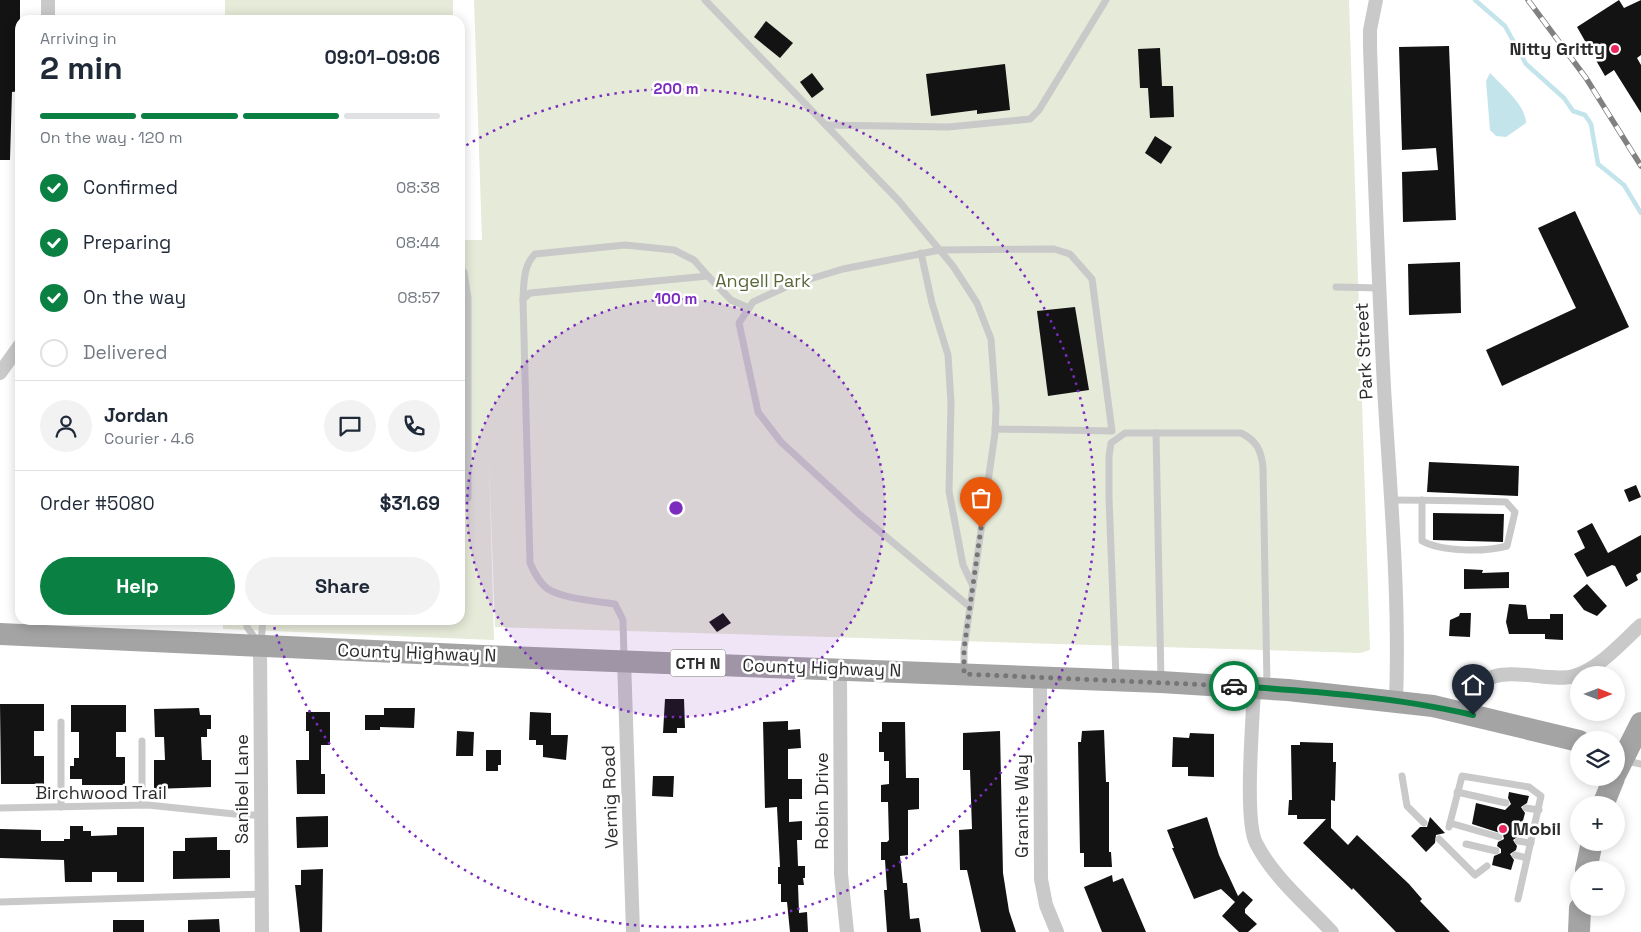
<!DOCTYPE html>
<meta charset="utf-8">
<style>
:root{--surface:#fff;--page:#f2f2f3;--text:#1f2937;--muted:#747a83;--line:#e0e1e3;--accent:#0b8043}
body{margin:0;font-family:"Space Grotesk",sans-serif;background:var(--page);color:var(--text);height:100vh;display:flex;flex-direction:column;font-size:19px;white-space:nowrap}
*{box-sizing:border-box;margin:0}
p{font-size:16px;color:var(--muted)}
.icon{flex:none;width:28px;height:28px;fill:none;stroke:currentColor;stroke-width:2;stroke-linecap:round;stroke-linejoin:round}
.map{position:relative;flex:1;overflow:hidden}
.sheet{position:absolute;left:15px;top:15px;width:450px;height:610px;display:flex;flex-direction:column;background:var(--surface);border-radius:15px;box-shadow:0 2px 12px #0003}
.sheet>*{flex:none}
.needle{width:32px;rotate:90deg}
.tools{position:absolute;left:1570px;top:666px;display:grid;gap:10px}
.tools a{display:grid;place-items:center;width:55px;height:55px;border-radius:50%;background:var(--surface);box-shadow:0 2px 12px #0003;font-size:25px}
.pin{position:absolute;display:grid;place-items:center;width:42px;height:42px;color:#fff;margin:-51px -21px;border-radius:50% 50% 50% 0;rotate:-45deg;box-shadow:0 0 5px #0007}
.pin .icon{rotate:45deg}
.courier{position:absolute;display:grid;place-items:center;width:50px;height:50px;margin:-25px;border:4px solid #0b8043;border-radius:50%;background:#fff;color:#222;box-shadow:0 1px 6px #0007}
.head em{font-style:normal;font-weight:700}
.head div{display:flex;flex-direction:column-reverse}
.head{display:flex;align-items:center;justify-content:space-between;height:85px;padding:0 25px}
h1{font-size:32px;font-weight:700;line-height:38px}
.bar{display:grid;grid-template-columns:repeat(4,1fr);gap:8px 5px;align-content:center;height:60px;padding:0 25px}
.bar i{height:6px;border-radius:4px;background:var(--line)}
.bar .active{background:var(--accent)}
.bar p{grid-column:span 4}
.line{display:flex;align-items:center;gap:12px;padding:0 25px;border-top:1px solid var(--line)}
.line div{flex:1}
.round{display:grid;place-items:center;flex:none;width:52px;height:52px;border-radius:26px;background:var(--page)}
ol{padding:0 25px;list-style:none}
li{display:flex;align-items:center;gap:15px;height:55px}
li p{margin-inline-start:auto}
li .icon{padding:5px;border-radius:50%;background:var(--accent);color:#fff;stroke-width:4}
li:last-child{color:var(--muted)}
li i{width:28px;height:28px;border:2px solid var(--line);border-radius:50%}
.button{display:flex;gap:10px;margin-top:auto;padding:10px 25px}
.button a{flex:1;height:58px;border-radius:30px;background:var(--accent);color:#fff;font-size:20px;font-weight:700;line-height:58px;text-align:center}
.button a+a{background:var(--page);color:var(--text)}
.map>svg:first-child{display:block}
</style>
<div class="map">
<svg width="1641" height="932" viewBox="0 0 1641 932">
<rect width="100%" height="100%" fill="#fff"/>
<!-- green -->
<g fill="#e6ead8">
<path d="M225 0H453V20L225 17Z"/>
<path d="M474 0H1349L1370 650 1360 653 495 627 489 458 494 640 223 629V620H460V240H482Z"/>
</g>
<!-- water -->
<path fill="#c3e4eb" d="M1490 73C1501 85 1526 105 1526 123L1506 137 1496 136 1490 130 1486 81Z"/>
<g fill="none" stroke-linecap="round" stroke-linejoin="round">
<!-- stream -->
<path stroke="#c3e4eb" stroke-width="4.5" d="M1475 0 1505 26 1526 64 1564 98 1573 111 1585 115 1591 124 1598 164 1624 185 1641 213"/>
</g>
<!-- building -->
<g fill="#131313">
<path d="M0 0H20V91L12 92 10 160H0Z"/>
<path d="M1619 0 1624 8 1641 0V55L1637 58 1641 65V113L1614 70 1605 76 1577 27Z"/>
<path d="M766 21 793 43 780 58 754 37Z"/>
<path d="M1449 46 1456 220 1403 222 1402 172 1438 170 1436 148 1402 150 1399 47Z"/>
<path d="M1160 48 1162 86H1173L1174 117 1150 118 1148 88H1140L1138 49Z"/>
<path d="M1005 64 1010 110 977 114V110L931 116 926 74Z"/>
<path d="M812 73 824 89 812 98 800 82Z"/>
<path d="M1155 136 1172 147 1161 164 1145 153Z"/>
<path d="M1575 211 1629 327 1502 386 1486 350 1576 308 1538 228Z"/>
<path d="M1460 262 1461 313 1409 315 1408 264Z"/>
<path d="M1075 307 1089 390 1048 396 1037 311Z"/>
<path d="M1429 462 1519 466 1518 496 1427 492Z"/>
<path d="M1636 485 1641 497 1629 502 1624 490Z"/>
<path d="M1433 513 1504 514 1503 542 1433 540Z"/>
<path d="M1592 523 1608 553 1641 535V572L1636 575 1638 580 1626 587 1615 566 1612 565 1587 577 1574 554 1585 548 1577 531Z"/>
<path d="M1464 569 1483 570 1482 573 1509 572V588L1464 589Z"/>
<path d="M1587 584 1607 606 1597 616 1584 610 1573 596Z"/>
<path d="M1509 604 1526 605 1528 619H1550V614H1563V640L1545 639V634H1509L1506 622Z"/>
<path d="M723 613 731 623 717 632 709 622Z"/>
<path d="M1460 613H1471L1470 637 1449 636 1450 620 1459 616Z"/>
<path d="M665 699H684L685 728H677V733H663Z"/>
<path d="M0 704H44V731H34V756H44V784H1Z"/>
<path d="M71 705H126V732H116V757H125V785H82V779H70V766H74V758H79V732H71Z"/>
<path d="M199 708 200 715H211V729H207V737H201L202 760H211V787L154 789V760H165L164 737H155L154 709Z"/>
<path d="M384 708H415L414 728 380 727V730H365V715H384Z"/>
<path d="M306 712H330V745H321V774H325V794H297L296 760H309V731H306Z"/>
<path d="M530 712 551 713V735H568L566 760 543 757V745H536V740H529Z"/>
<path d="M788 721V730L800 729 801 748 788 749V779H802V799H789V822L802 821V840H797L798 866H805V878H803L804 885H798L799 913 807 912 808 932H790L787 902H781V884H778V867H780L777 807 765 808 763 722Z"/>
<path d="M882 722H905L906 778H919V809L908 810V855L900 856 903 883H907L910 919 919 918 921 932H887L884 890H887L885 860H881V842H887L889 840 888 802H881V785L889 784V761H884V752H879V732H882Z"/>
<path d="M1104 730 1106 782H1109V852H1111L1112 867H1084V853H1080L1078 742H1081L1082 731Z"/>
<path d="M457 731 474 732 473 756H456Z"/>
<path d="M1000 731 1003 873 1009 911 1016 932H981L967 870H960L959 830 972 829 970 770H963V733Z"/>
<path d="M1190 733 1214 734V777L1188 776V767H1172L1173 737 1189 738Z"/>
<path d="M1300 742 1333 743V762H1336L1335 801 1331 800V828L1348 845 1357 835 1409 884 1422 899 1420 901 1450 932H1396L1353 888 1352 890 1303 843 1326 819H1297V815H1288L1289 800H1292L1291 745H1300Z"/>
<path d="M486 750H501V765H498V771H486Z"/>
<path d="M653 776H674L673 797 652 796Z"/>
<path d="M1509 792 1529 796 1527 803 1521 807 1525 813 1519 836 1513 840 1517 846 1516 850 1510 854 1514 860 1511 870 1492 865 1494 856 1501 853V849L1497 846 1498 842 1504 839 1503 834 1472 824 1476 803 1505 810 1511 804 1508 798Z"/>
<path d="M328 816V847L297 848 296 817Z"/>
<path d="M1207 817 1219 855 1238 896 1243 891 1253 900 1245 909V913L1257 924 1248 932H1239L1222 916 1235 902 1221 889 1194 899 1172 848H1174L1167 830Z"/>
<path d="M1430 817 1445 833 1436 835 1435 843 1426 852 1411 836 1420 827H1427Z"/>
<path d="M70 826H83V831H91V836L117 835V827H144V882H117V872H92V882H65L64 860 0 858V829L41 830V841H64V839H70Z"/>
<path d="M217 837V850H230V878L173 879V851H185V838Z"/>
<path d="M323 869 322 932H300L295 885H301V870Z"/>
<path d="M1112 875 1113 882 1123 878 1146 932H1102L1084 887Z"/>
<path d="M219 919 220 932H188V920Z"/>
<rect x="113" y="920" width="31" height="12"/>
</g>
<g fill="none" stroke-linecap="round" stroke-linejoin="round">
<!-- service -->
<g stroke="#c9c9c9" stroke-width="7">
<path d="M705 0 899 201 953 266 977 303 991 339 996 408 995 433 964 649V672"/>
<path d="M826 125 948 127 1030 119 1039 110 1106 0"/>
<path d="M921 253 932 303 948 355 951 403 949 491 963 565 973 586"/>
<path d="M460 268 464 272 468 298V498L460 505"/>
<path d="M1336 287 1380 288"/>
<path d="M523 299C524 283 523 266 535 254L625 245 674 250 694 260 708 276"/>
<path d="M1156 433 1161 680"/>
<path d="M1392 500C1430 500 1468 501 1506 502L1515 512 1507 546C1485 552 1443 552 1422 541V500"/>
<path d="M970 607 859 514 781 442 758 412 739 323 753 302 790 285 843 269 940 250 1054 249 1070 254 1092 279 1112 431 995 429"/>
<path d="M247 620V627L257 641"/>
<path d="M261 642 263 620"/>
<path d="M624 658 623 620 615 604C596 601 564 599 548 589 539 583 534 572 530 563L523 299 530 293 708 276 731 300 749 308"/>
<path d="M1116 677 1109 498V456L1111 443 1125 433H1241C1257 441 1261 450 1263 467L1267 685"/>
<path d="M1627 761 1641 764"/>
<path d="M1402 776 1407 806 1424 823"/>
<path d="M1457 792 1506 803"/>
<path d="M142 805V741"/>
<path d="M61 807V722"/>
<path d="M0 808 148 805 244 815H261"/>
<path d="M1526 808 1539 810"/>
<path d="M1450 823 1499 837"/>
<path d="M1449 827 1462 776 1529 787 1541 796 1518 899"/>
<path d="M1439 839 1475 875 1487 866"/>
<path d="M1518 841 1531 843"/>
<path d="M1466 844 1496 851"/>
<path d="M1515 855 1527 858"/>
<path d="M0 902 261 894"/>
</g>
<!-- minor -->
<g stroke="#c9c9c9" stroke-width="14">
<path d="M48 0V20"/>
<path d="M1376 0 1370 30V47C1374 160 1378 273 1384 387 1390 491 1400 596 1396 701"/>
<path d="M0 373 20 345"/>
<path d="M260 645 262 932"/>
<path d="M624 660 633 932"/>
<path d="M840 669 841 874 847 932"/>
<path d="M1040 678 1041 879 1046 905 1057 932"/>
<path d="M1254 687C1253 719 1244 820 1256 843 1273 877 1306 904 1332 932"/>
<path d="M1473 715C1475 707 1475 696 1479 689 1493 660 1549 684 1574 676 1600 668 1621 643 1641 625"/>
</g>
<!-- primary -->
<g stroke="#a4a4a4" stroke-width="22">
<path d="M0 634 483 656 1161 682 1288 690 1433 706 1579 741"/>
<path d="M1616 773 1641 723"/>
<path d="M1603 805 1614 778"/>
<path d="M1586 870 1592 842"/>
<path d="M1579 932 1580 908"/>
</g>
<!-- rail casing -->
<g stroke="#818181" stroke-width="5.5">
<path id="rail" d="M1528 0 1586 78 1641 166"/>
</g>
<!-- rail -->
<use href="#rail" stroke="#fff" stroke-width="4" stroke-dasharray="11" stroke-linecap="butt"/>
</g>
<g fill="none" stroke-linecap="round" stroke-linejoin="round">
<!-- done -->
<path stroke="#767676" stroke-width="5" stroke-dasharray="0 9" d="M981 528 964 649V674L1234 686"/>
<!-- route -->
<path stroke="#0b8043" stroke-width="6" d="M1234 686C1314 691 1395 697 1473 715"/>
</g>
<!-- distance rings -->
<circle cx="676" cy="508" r="209" fill="#7b2cbf" fill-opacity=".12"/>
<g fill="none" stroke="#7b2cbf" stroke-width="2.5" stroke-dasharray="2.5 5">
<circle cx="676" cy="508" r="209"/>
<path d="M460 149A419 419 0 1 1 273 623"/>
</g>
<!-- markers -->
<g fill="#ea265d" stroke="#fff" stroke-width="2">
<circle cx="1615" cy="49" r="5"/>
<circle cx="1503" cy="829" r="5"/>
</g>
<g text-anchor="middle" stroke-width="5" stroke-linejoin="round" paint-order="stroke">
<!-- shield labels -->
<rect fill="#fff" stroke="#6b6b6b" stroke-width="1" x="670.5" y="649.5" width="55" height="27" rx="4"/>
<g font-size="16" font-weight="bold" fill="#2c2c2c">
<text x="698" y="669">CTH N</text>
</g>
<!-- poi labels -->
<g font-size="18" font-weight="bold" fill="#2c2c2c" stroke="#fff" text-anchor="end">
<text x="1605" y="55">Nitty Gritty</text>
<text x="1513" y="835" text-anchor="start">Mobil</text>
</g>
<!-- park labels -->
<g font-size="18" fill="#586838" stroke="#fff">
<text x="763" y="287">Angell Park</text>
</g>
<!-- street labels -->
<g font-size="18" fill="#2c2c2c" stroke="#fff">
<text transform="translate(1364 351) rotate(-93)" y="6">Park Street</text>
<text transform="translate(417 653) rotate(2)" y="6">County Highway N</text>
<text transform="translate(822 668) rotate(2)" y="6">County Highway N</text>
<text transform="translate(242 789) rotate(-90)" y="6">Sanibel Lane</text>
<text x="101" y="799">Birchwood Trail</text>
<text transform="translate(610 797) rotate(-92)" y="6">Vernig Road</text>
<text transform="translate(822 801) rotate(-90)" y="6">Robin Drive</text>
<text transform="translate(1022 806) rotate(-90)" y="6">Granite Way</text>
</g>
</g>
<circle cx="676" cy="508" r="8" fill="#7b2cbf" stroke="#fff" stroke-width="2.5"/>
<g font-size="15" text-anchor="middle" font-weight="bold" fill="#7b2cbf" stroke="#fff" stroke-width="5" stroke-linejoin="round" paint-order="stroke">
<text x="676" y="94">200 m</text>
<text x="676" y="304">100 m</text>
</g>
</svg>
<div class="tools">
<a><svg class="needle" viewBox="-14 -14 28 28"><path d="M0-13l5 13h-10z" fill="#e53935"/><path d="M0 13l5-13h-10z" fill="#747a83"/></svg></a>
<a><svg class="icon" aria-label="layers" viewBox="0 0 24 24"><path d="M12 4l9 5-9 5-9-5zM3 14l9 5 9-5"/></svg></a>
<a>+</a>
<a>−</a>
</div>
<div class="pin" style="left:981px;top:528px;background:#ea580c"><svg class="icon" aria-label="bag" viewBox="0 0 24 24"><path d="M5 8h14l-1 12H6zM9 8a3 3 0 0 1 6 0"/></svg></div>
<div class="pin" style="left:1473px;top:715px;background:#1f2937"><svg class="icon" aria-label="home" viewBox="0 0 24 24"><path d="M3 11l9-7 9 7M6 9v11h12V9"/></svg></div>
<div class="courier" style="left:1234px;top:686px"><svg class="icon" aria-label="car" viewBox="0 0 24 24"><path d="M5 17H2v-5l4-1 3-4h7l3 4 3 1v5h-3M9 17h6M6 11h13"/><circle cx="7" cy="17" r="2"/><circle cx="17" cy="17" r="2"/></svg></div>
<section class="sheet">
<div class="head"><div><h1>2 min</h1><p>Arriving in</p></div><em>09:01–09:06</em></div>
<div class="bar"><i class="active"></i><i class="active"></i><i class="active"></i><i></i><p>On the way · 120 m</p></div>
<ol>
<li><svg class="icon" aria-label="check" viewBox="0 0 24 24"><path d="M5 12l5 5 9-10"/></svg>Confirmed<p>08:38</p></li>
<li><svg class="icon" aria-label="check" viewBox="0 0 24 24"><path d="M5 12l5 5 9-10"/></svg>Preparing<p>08:44</p></li>
<li><svg class="icon" aria-label="check" viewBox="0 0 24 24"><path d="M5 12l5 5 9-10"/></svg>On the way<p>08:57</p></li>
<li><i></i>Delivered</li>
</ol>
<div class="line" style="height:90px"><a class="round"><svg class="icon" aria-label="person" viewBox="0 0 24 24"><circle cx="12" cy="8" r="4"/><path d="M4 21q1-7 8-7t8 7"/></svg></a><div><b>Jordan</b><p>Courier · 4.6</p></div><a class="round"><svg class="icon" aria-label="chat" viewBox="0 0 24 24"><path d="M4 5h16v11H9l-5 4z"/></svg></a><a class="round"><svg class="icon" aria-label="phone" viewBox="0 0 24 24"><path d="M5 4h4l2 5-3 2q2 4 5 5l2-3 5 2v4C11 20 4 13 5 4z"/></svg></a></div>
<div class="line" style="height:65px"><div>Order #5080</div><b>$31.69</b></div>
<div class="button"><a>Help</a><a>Share</a></div>
</section>
</div>
